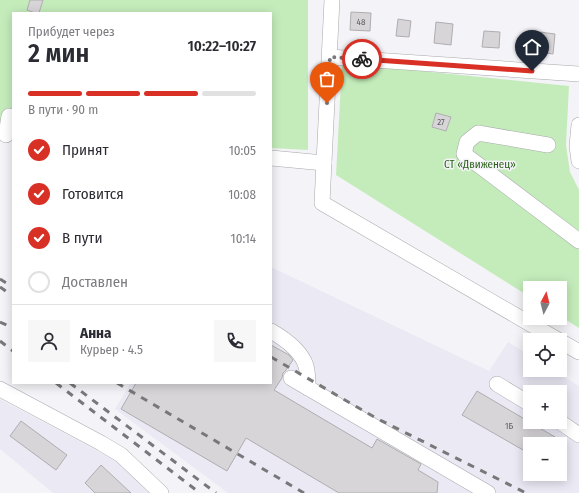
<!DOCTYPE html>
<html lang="ru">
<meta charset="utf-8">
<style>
:root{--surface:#fff;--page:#f7f7f7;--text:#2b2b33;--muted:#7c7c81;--line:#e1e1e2;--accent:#d93025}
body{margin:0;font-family:"Fira Sans Condensed",sans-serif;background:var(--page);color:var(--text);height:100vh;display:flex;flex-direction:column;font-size:15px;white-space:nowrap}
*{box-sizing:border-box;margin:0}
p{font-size:13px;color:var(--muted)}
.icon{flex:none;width:22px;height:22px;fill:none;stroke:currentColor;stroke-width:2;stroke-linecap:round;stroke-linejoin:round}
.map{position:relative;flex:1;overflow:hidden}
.drawer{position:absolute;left:12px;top:12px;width:260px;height:372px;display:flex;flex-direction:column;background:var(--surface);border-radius:0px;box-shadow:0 2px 10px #0003}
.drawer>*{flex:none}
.needle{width:26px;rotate:7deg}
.tools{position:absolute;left:523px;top:281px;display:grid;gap:8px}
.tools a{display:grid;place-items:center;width:44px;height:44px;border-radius:0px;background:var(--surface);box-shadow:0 2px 10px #0003;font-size:20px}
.pin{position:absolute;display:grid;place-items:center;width:34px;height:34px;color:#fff;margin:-41px -17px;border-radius:50% 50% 50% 0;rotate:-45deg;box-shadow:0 0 4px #0007}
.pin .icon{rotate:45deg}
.courier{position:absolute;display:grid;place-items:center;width:40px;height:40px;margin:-20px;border:3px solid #d93025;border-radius:50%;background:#fff;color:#222;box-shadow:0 1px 5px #0007}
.overview em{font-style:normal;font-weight:600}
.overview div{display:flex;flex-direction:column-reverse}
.overview{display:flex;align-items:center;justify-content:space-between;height:68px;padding:0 16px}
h1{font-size:26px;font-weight:600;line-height:30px}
.bar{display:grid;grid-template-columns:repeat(4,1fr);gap:6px 4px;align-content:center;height:48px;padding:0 16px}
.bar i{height:5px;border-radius:3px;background:var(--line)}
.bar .on{background:var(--accent)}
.bar p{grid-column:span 4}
.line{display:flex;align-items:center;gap:10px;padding:0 16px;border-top:1px solid var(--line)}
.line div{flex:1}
.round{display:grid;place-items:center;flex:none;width:42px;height:42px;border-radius:0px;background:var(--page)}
ol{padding:0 16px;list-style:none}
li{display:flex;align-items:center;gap:12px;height:44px}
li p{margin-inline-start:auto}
li .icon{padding:4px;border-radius:50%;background:var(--accent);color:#fff;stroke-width:4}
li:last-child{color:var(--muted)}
li i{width:22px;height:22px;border:2px solid var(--line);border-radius:50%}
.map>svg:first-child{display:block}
</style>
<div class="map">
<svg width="579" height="493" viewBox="0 0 579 493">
<rect width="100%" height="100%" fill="#f4f4f8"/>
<!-- built -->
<g fill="#eae9f4" fill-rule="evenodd">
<path d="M271 267 489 371 508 342 530 355V370H554L579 386V493H228L115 409 130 384 129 383H271ZM530 392H560V422H530ZM530 444H560V474H530Z"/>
<path d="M0 399 122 464 148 493H53L0 449Z"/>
</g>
<!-- green -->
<g fill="#c4ecbb">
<path d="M0 0H308V150L271 148V13H13V126L0 125Z"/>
<path d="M342 63 569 86 566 145 570 172 579 190V328L560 316V288H530V297L336 175Z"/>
</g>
<!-- building -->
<g fill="#d8d5d9" stroke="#b0adb1">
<path d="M30 0H43L39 13H35L27 10Z"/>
<path d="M351 12 371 13 370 31 350 30Z"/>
<path d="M398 19 411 21 409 37 396 36Z"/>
<path d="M436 22 453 24 451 45 434 43Z"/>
<path d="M484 31 500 32 499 48 482 47Z"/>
<path d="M540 32 555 34 553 54 538 52Z"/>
<path d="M436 113 451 117 446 131 432 127Z"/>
<path d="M271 345 289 355 293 360 286 370 283 373 282 378 274 390 372 448 377 439 421 464 418 470 438 482 437 493H339L246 438 227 471 121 409 136 383H271Z"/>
<path d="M477 391 555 437 551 444H530V454L462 415Z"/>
<path d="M21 421 67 455 56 470 10 436Z"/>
<path d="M101 465 131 493H95L85 483Z"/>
</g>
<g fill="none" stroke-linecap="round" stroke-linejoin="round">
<!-- minor casing -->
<g stroke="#a9a9ad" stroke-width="16">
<g id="minor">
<path d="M332 0 322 203 558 340"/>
<path d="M330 57 579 74"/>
<path d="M579 125 577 146 579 161"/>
<path d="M6 135 9 116"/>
<path d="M548 145 478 133 467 142 464 154 579 241"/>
<path d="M271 158 324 163"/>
<path d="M271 331C285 339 301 350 306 366 308 373 308 381 308 388"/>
<path d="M560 341 579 352"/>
<path d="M291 378 488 493"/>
<path d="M497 384 530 404"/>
<path d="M0 389 101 443 121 455 161 493"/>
<path d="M560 422 579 435"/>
</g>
</g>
<!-- minor -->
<use href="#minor" stroke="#fff" stroke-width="15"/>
<!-- rail -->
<g stroke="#78787a" stroke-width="3" stroke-dasharray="7 7" stroke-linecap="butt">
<path d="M0 279 11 286"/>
<path d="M0 287 7 292"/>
<path d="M0 322 13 328"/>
<path d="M0 341 13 351"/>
<path d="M271 357 376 418 526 493"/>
<path d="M56 383 200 493"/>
<path d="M70 383 216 493"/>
<path d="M117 383 304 493"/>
</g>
</g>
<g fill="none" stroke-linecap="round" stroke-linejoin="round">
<!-- done -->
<path stroke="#78787b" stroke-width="4" stroke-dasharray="0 7.2" d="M327 103 330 57 362 59"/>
<!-- route -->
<path stroke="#d93025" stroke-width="5" d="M362 59 532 71"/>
</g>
<g text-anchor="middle" stroke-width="3" stroke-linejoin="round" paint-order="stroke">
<!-- number labels -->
<g font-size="9" fill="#5e5e60">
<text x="361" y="25">48</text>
<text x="441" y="125">27</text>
<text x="509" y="429">1Б</text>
</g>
<!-- park labels -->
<g font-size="11" fill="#285e19" stroke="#f4f4f8">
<text x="480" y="168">СТ «Движенец»</text>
</g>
</g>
</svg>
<div class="tools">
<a><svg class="needle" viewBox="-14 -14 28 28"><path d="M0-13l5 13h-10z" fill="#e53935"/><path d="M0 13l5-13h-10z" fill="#7c7c81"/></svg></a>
<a><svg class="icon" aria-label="locate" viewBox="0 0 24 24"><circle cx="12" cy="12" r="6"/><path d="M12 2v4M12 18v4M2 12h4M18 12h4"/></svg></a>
<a>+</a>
<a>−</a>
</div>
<div class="pin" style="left:327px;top:103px;background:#ea580c"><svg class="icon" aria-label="bag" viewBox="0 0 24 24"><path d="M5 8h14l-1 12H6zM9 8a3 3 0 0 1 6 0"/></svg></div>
<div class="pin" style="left:532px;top:71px;background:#1f2937"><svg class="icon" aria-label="home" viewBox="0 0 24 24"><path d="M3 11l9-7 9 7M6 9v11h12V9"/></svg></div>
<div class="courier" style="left:362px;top:59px"><svg class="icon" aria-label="bike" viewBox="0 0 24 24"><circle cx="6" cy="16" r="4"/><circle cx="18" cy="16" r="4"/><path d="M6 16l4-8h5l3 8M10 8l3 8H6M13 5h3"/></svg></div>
<section class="drawer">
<div class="overview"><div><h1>2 мин</h1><p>Прибудет через</p></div><em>10:22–10:27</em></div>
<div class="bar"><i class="on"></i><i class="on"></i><i class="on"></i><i></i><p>В пути · 90 m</p></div>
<ol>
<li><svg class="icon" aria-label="check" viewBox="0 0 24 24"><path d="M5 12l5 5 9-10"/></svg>Принят<p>10:05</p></li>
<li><svg class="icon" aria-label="check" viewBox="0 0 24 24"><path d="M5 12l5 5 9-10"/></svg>Готовится<p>10:08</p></li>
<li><svg class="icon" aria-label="check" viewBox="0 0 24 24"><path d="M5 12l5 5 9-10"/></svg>В пути<p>10:14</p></li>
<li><i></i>Доставлен</li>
</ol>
<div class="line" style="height:72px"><a class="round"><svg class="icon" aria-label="person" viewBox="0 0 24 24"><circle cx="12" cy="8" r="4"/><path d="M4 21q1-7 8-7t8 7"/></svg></a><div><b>Анна</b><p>Курьер · 4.5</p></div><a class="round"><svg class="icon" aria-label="phone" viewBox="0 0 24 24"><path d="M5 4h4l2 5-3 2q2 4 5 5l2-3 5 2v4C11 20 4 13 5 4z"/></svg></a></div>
</section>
</div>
